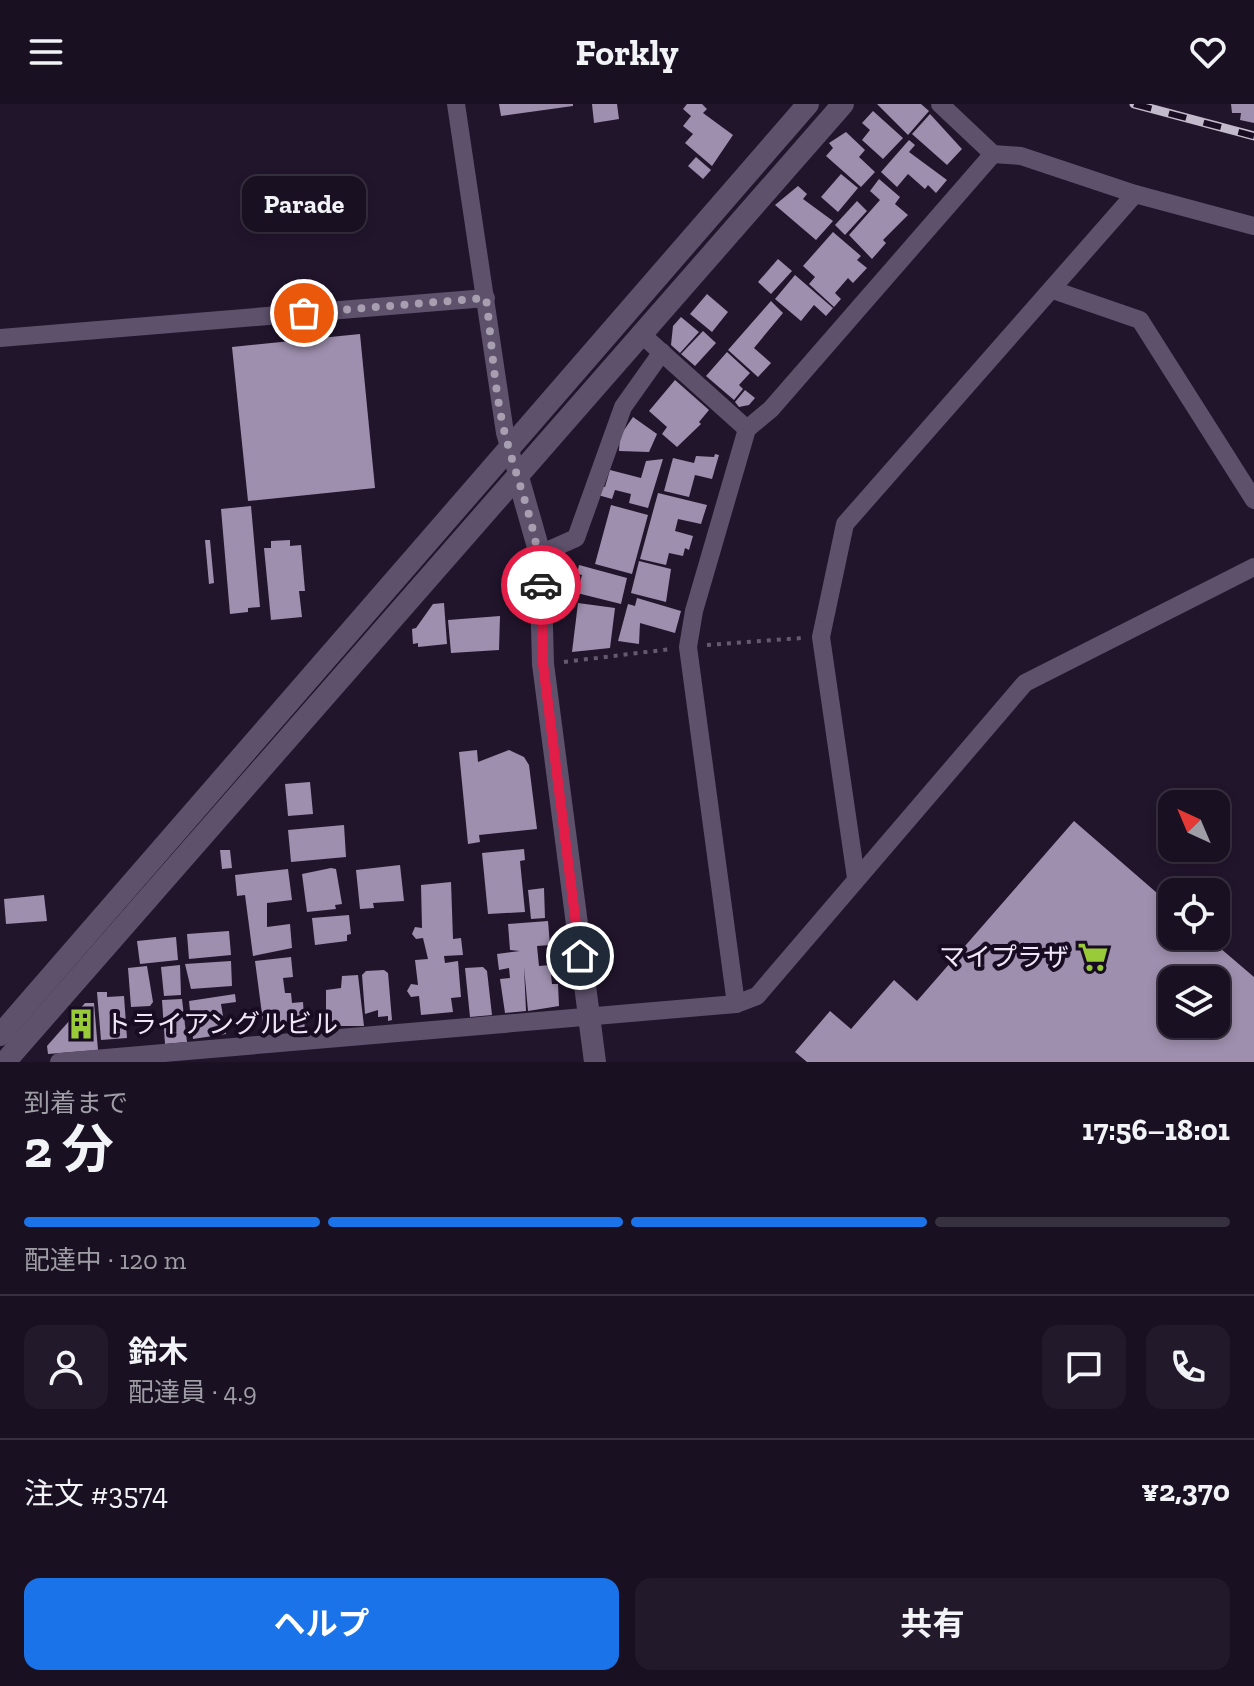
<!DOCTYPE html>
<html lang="ja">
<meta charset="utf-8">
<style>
:root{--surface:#191021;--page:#22192a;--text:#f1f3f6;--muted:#9f9da5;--line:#37303f;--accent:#1a73e8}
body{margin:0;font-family:"Zilla Slab","Noto Sans JP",serif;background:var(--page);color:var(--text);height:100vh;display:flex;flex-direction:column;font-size:30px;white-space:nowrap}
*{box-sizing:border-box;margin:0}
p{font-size:26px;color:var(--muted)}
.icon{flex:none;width:44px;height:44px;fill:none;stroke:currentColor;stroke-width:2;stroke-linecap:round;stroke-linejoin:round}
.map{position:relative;height:958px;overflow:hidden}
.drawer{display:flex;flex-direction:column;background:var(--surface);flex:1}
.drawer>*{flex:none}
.needle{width:52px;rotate:316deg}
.tools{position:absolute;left:1158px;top:686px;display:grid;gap:16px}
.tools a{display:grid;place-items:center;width:72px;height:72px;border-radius:16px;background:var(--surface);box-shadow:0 4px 12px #0003,0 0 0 2px var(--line);font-size:40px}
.pin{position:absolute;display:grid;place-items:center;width:68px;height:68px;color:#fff;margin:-34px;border:4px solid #fff;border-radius:50%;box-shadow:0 2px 8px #0007}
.courier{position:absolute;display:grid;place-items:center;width:80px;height:80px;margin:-40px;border:6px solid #e11d48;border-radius:50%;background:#fff;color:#222;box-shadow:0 2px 10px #0007}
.bubble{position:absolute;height:56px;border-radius:16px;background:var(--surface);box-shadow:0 4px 12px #0003,0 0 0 2px var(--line);font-size:26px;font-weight:700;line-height:56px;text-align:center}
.head em{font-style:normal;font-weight:700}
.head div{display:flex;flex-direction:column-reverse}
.head{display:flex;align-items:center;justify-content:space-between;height:136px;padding:0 24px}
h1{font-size:52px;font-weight:700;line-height:60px}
.bar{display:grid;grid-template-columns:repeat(4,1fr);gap:12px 8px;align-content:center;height:96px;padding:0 24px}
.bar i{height:10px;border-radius:6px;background:var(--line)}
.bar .current{background:var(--accent)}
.bar p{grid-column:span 4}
.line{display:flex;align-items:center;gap:20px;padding:0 24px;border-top:2px solid var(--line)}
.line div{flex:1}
.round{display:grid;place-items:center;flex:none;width:84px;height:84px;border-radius:16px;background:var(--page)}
.cta{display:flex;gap:16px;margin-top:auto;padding:16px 24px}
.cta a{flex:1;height:92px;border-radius:16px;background:var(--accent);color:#fff;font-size:32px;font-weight:700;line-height:92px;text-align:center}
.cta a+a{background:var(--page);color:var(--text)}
header{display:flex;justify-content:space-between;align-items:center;height:104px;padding:0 24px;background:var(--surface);font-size:36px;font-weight:700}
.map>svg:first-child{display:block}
</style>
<header><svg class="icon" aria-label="menu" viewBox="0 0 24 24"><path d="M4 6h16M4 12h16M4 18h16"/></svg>Forkly<svg class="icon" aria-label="heart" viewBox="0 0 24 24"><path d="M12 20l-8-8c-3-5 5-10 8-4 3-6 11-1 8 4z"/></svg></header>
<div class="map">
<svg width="1254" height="958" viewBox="0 0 1254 958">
<rect width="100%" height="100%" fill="#21152c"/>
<!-- building -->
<g fill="#9e8fae" fill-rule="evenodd">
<path d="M499 0H573V2L501 12Z"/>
<path d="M592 0H617L619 15 594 19Z"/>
<path d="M687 0H702L707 5 703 9 733 31 712 62 685 39 693 30 683 22 691 12 683 5Z"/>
<path d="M877 0H921L929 7 908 31Z"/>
<path d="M1231 0H1254V19L1240 16 1241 9H1232Z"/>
<path d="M873 7 903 34 883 55 862 36 870 26 862 19Z"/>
<path d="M930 10 962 45 947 61 912 30Z"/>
<path d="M846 28 865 46 859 53 875 68 861 83 826 52 833 44 829 39Z"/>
<path d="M909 36 915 41 909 48 947 76 936 89 928 81 925 85 908 70 897 83 881 68Z"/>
<path d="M696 53 711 66 703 75 688 62Z"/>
<path d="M841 70 858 84 838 108 821 93Z"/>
<path d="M879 75 900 93 895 100 908 111 883 136 886 139 872 155 849 131 880 96 870 87Z"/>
<path d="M798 82 807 90 803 95 833 117 816 136 775 101Z"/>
<path d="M857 97 867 107 845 131 835 121Z"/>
<path d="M833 128 861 152 857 156 867 164 853 179 848 174 835 189 841 195 834 203 809 180 815 173 803 162Z"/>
<path d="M778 155 792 167 771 190 758 178Z"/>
<path d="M795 171 833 204 826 212 814 201 801 217 775 195Z"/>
<path d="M707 190 728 208 712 228 690 210Z"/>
<path d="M771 197 783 209 754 244 771 259 758 273 728 246Z"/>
<path d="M681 213 699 228 680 249 671 241 673 222Z"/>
<path d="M703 227 716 239 695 262 681 250Z"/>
<path d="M360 230 375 384 248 397 232 243Z"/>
<path d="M727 248 750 269 739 281 743 285 734 296 706 272Z"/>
<path d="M675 276 709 306 699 318 701 320 677 343 662 330 667 323 649 307Z"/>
<path d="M745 286 755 294 749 301 739 303 735 298Z"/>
<path d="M633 313 657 330 649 348 619 347 620 332Z"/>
<path d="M715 350 719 351 712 375 695 371 689 393 664 387 673 354 694 359 696 352 714 353Z"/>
<path d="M663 355 648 404 629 399 631 390 615 386 612 395 598 391 601 382 605 383 610 366 641 374 646 357Z"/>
<path d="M658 389 707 401 701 420 678 415 675 427 693 432 689 446 685 444 683 452 669 449 666 461 640 455Z"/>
<path d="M611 401 648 411 632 470 595 460Z"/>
<path d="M251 402 260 503 248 504V508L230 510 221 405Z"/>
<path d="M205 436H210L214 479 209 480Z"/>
<path d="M290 436V442L301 441 305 487H299L302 513 271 516 264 444H271V437Z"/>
<path d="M639 457 671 465 666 498 631 489Z"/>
<path d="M579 461 627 474 621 500 577 489 582 471 577 470Z"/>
<path d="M637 494 681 507 675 529 640 519 639 540 618 537 628 500 635 502Z"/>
<path d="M444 499 447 540 418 543V539L413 540 412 525 416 524 433 500Z"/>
<path d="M578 499 615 504 610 544 572 548Z"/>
<path d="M500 512 499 546 451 549 448 516Z"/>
<path d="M477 646 478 658 509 646 524 653 529 661 537 725 479 731 480 738 468 740 459 648Z"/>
<path d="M310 678 313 710 288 712 285 680Z"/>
<path d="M1074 717 1172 802V832H1206L1254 873V958H807L795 948 830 907 851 925 894 876 917 897ZM1172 876H1216V920H1172Z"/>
<path d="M344 721 346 753 291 758 288 726Z"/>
<path d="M524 745 525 756 520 757 525 808 488 810 482 749Z"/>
<path d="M220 746H230L232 764 222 765Z"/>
<path d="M400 761 404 797 373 799 374 804 360 805 356 766Z"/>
<path d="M331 764 336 765 342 800 335 801 336 805 307 808 302 770Z"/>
<path d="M288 765 292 796 267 799V823L290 820 292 844 253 852 245 791 237 792 235 771Z"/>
<path d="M451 778 453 835 461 834 463 851 444 852 445 859 458 857 461 893 451 894 453 908 421 911 419 892 411 893 407 887 411 880 418 881 415 856 428 855 423 834 416 835 412 830 415 823 422 824 421 781Z"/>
<path d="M544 784 545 814 531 815 528 786Z"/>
<path d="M44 791 47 817 6 820 4 795Z"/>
<path d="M349 811 351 830 347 831V837L315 841 312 814Z"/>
<path d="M548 817 550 841 537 842 539 862 550 861 552 880H558L559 902 528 907 524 863 526 907 505 909 500 875 510 874 509 864 499 866 497 850 520 847 510 846 508 820Z"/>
<path d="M229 827 231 851 189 855 187 830Z"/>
<path d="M176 833 178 856 140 860 137 837Z"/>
<path d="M291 853 293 873 283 874 285 889H291L292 899 303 898 305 928 297 929 296 922 264 925 255 857Z"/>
<path d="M231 857 232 882 191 885 185 860Z"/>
<path d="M180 861 181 891 164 892 161 863Z"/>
<path d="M147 862 153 898 150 902 131 903 128 864Z"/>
<path d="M483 863 487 867 492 911 470 913 465 864Z"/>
<path d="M384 866 388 869 392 916 388 917V912L378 913V906L365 910 362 871 366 867Z"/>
<path d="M358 871 364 922H326V886L341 884 342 872Z"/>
<path d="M97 888H107V893L124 892 127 934 101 936Z"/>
<path d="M235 890 236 898 221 900 226 930 193 935 189 897Z"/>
<path d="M182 895 187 938 165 940 162 896Z"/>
<path d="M85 899H94L98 946 48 950 47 942Z"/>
</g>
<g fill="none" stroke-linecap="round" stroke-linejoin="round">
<!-- path -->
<g stroke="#64596e" stroke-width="4" stroke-dasharray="4 6" stroke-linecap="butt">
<path d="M707 541 802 534"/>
<path d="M564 558 671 545"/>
</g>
<!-- minor -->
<g stroke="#5e516c" stroke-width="18">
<path d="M456 0 505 329 518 373"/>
<path d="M940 0 993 50 1021 52 1135 90 1254 122"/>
<path d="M1053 186 1140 216 1254 396"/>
<path d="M640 229 747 325"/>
<path d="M0 234 486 194"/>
<path d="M540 450 576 434 623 303 662 248"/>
<path d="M856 774 821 533 845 420 1135 90"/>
<path d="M736 900 688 543 694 507 747 325 771 305 993 50"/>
<path d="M59 958 736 900 757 892 1025 579 1254 463"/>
</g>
<!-- tertiary -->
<g stroke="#5e516c" stroke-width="22">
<path d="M518 373 540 450 543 560 595 958"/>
<path d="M0 931 808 0"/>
<path d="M5 958 843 0"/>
</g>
<!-- rail casing -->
<g stroke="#c3bacb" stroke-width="9">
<path id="rail" d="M1134 0 1254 32"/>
</g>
<!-- rail -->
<use href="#rail" stroke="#180c22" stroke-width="6" stroke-dasharray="18" stroke-linecap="butt"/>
</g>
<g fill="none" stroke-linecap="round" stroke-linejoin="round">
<!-- done -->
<path stroke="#a79eb0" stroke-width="8" stroke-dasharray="0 14.4" d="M304 209 486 194C492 238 494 286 505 330 518 381 539 427 541 481"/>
<!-- route -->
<path stroke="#e11d48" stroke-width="10" d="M541 481 543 560 580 852"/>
</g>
<!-- icons -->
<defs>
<g id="supermarket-bare" transform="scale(2.4)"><path d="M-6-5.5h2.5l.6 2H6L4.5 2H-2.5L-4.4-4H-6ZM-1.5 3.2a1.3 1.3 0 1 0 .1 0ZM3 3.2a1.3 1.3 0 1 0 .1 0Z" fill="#98cb37" stroke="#180c22" stroke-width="2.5" paint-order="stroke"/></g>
<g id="building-bare" transform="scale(2.4)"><path d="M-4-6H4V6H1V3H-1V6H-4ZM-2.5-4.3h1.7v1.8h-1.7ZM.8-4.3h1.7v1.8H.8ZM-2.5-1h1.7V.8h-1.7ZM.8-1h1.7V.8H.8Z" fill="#98cb37" stroke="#180c22" stroke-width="2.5" paint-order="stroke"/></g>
</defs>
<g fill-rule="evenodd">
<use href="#supermarket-bare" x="1093" y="853"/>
<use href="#building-bare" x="81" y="920"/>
</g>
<g text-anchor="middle" stroke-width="8" stroke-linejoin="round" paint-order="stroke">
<!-- poi labels -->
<g font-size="26" fill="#efe7f7" stroke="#180c22" text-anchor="end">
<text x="1069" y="862">マイプラザ</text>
<text x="105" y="929" text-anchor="start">トライアングルビル</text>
</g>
</g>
</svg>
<div class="tools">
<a><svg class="needle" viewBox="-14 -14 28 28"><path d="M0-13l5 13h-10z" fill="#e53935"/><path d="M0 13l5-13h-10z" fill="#9f9da5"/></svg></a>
<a><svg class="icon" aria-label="locate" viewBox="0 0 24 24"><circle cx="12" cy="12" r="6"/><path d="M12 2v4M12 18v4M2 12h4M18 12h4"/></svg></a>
<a><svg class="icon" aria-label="layers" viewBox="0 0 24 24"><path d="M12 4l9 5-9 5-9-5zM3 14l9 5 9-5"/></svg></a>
</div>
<div class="pin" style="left:304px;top:209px;background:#ea580c"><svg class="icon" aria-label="bag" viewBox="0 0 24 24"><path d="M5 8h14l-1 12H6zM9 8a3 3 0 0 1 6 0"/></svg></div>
<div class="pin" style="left:580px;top:852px;background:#1f2937"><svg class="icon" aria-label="home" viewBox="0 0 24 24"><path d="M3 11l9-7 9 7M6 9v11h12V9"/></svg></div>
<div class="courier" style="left:541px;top:481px"><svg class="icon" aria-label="car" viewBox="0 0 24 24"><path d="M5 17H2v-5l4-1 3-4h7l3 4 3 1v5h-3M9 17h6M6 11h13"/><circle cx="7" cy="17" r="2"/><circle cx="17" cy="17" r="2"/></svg></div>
<div class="bubble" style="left:242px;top:72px;width:124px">Parade</div>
</div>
<section class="drawer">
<div class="head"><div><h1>2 分</h1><p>到着まで</p></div><em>17:56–18:01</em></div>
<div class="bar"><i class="current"></i><i class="current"></i><i class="current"></i><i></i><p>配達中 · 120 m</p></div>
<div class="line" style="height:144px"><a class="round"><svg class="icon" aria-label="person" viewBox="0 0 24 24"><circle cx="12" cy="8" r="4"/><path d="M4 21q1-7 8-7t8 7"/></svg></a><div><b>鈴木</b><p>配達員 · 4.9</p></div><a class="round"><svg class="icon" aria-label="chat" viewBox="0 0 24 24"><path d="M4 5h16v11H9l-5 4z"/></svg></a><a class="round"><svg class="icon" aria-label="phone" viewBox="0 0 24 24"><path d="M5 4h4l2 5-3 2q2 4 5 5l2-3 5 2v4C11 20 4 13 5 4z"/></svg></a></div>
<div class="line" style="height:104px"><div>注文 #3574</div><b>¥2,370</b></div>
<div class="cta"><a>ヘルプ</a><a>共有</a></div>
</section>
